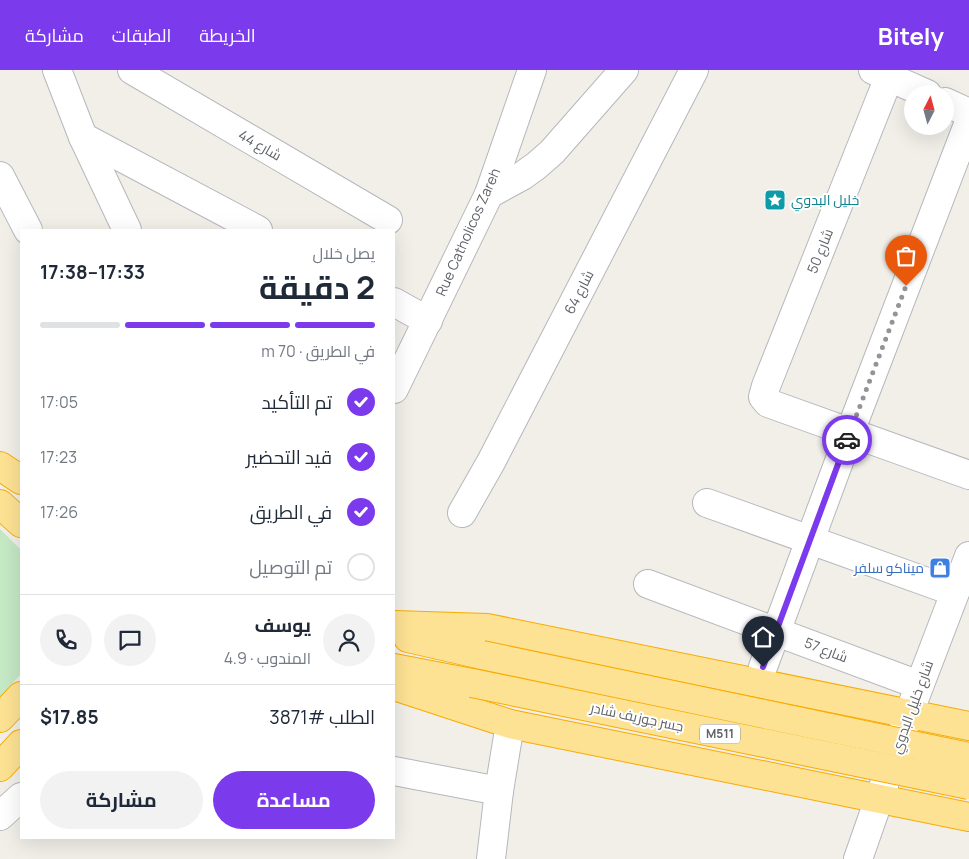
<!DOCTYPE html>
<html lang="ar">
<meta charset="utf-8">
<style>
:root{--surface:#fff;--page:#f2f2f3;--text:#1f2937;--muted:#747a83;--line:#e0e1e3;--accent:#7c3aed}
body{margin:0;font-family:Manrope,Cairo,sans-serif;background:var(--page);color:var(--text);direction:rtl;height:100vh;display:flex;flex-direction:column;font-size:19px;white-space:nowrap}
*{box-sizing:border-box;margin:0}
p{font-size:16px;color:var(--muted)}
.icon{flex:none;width:28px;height:28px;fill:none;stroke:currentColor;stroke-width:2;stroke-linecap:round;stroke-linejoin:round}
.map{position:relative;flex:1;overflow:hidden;direction:ltr}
.side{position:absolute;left:20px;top:159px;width:375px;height:610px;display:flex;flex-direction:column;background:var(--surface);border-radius:0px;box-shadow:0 5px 20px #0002;direction:rtl}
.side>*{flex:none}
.needle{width:32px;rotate:6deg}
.fabs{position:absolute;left:904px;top:15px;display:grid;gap:10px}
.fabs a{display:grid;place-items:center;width:50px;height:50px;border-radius:50%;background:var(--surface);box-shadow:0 5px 20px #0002;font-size:25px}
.pin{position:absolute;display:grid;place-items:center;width:42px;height:42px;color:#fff;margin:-51px -21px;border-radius:50% 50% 50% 0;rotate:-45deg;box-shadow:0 0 5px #0007}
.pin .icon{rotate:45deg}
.courier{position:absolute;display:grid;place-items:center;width:50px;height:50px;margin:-25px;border:4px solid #7c3aed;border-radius:50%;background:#fff;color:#222;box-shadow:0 1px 6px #0007}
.overview em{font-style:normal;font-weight:700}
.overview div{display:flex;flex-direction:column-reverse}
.overview{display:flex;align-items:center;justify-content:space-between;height:85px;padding:0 20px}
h1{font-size:32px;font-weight:700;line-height:38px}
.bar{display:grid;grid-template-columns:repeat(4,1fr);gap:8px 5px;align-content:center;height:60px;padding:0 20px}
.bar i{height:6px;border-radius:4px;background:var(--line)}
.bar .active{background:var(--accent)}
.bar p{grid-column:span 4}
.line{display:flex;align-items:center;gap:12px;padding:0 20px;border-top:1px solid var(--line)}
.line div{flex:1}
.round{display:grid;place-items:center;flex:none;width:52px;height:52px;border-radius:26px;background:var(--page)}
ol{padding:0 20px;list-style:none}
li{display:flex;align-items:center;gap:15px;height:55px}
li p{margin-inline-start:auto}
li .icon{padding:5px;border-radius:50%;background:var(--accent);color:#fff;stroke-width:4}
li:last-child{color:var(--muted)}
li i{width:28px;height:28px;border:2px solid var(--line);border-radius:50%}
.button{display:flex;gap:10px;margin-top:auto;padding:10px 20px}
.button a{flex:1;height:58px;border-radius:30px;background:var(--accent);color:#fff;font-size:20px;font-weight:700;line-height:58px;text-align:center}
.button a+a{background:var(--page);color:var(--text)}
header{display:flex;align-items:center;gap:30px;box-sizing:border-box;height:70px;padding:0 25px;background:var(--accent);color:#fff}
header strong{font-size:24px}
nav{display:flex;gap:28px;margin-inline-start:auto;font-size:18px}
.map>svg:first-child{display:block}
</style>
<header>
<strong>Bitely</strong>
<nav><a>الخريطة</a><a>الطبقات</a><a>مشاركة</a></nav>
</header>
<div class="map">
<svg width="969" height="789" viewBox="0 0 969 789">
<rect width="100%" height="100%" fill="#f1efe8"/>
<!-- green -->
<path fill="#c5e8c5" d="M0 459 21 480V604L0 627Z"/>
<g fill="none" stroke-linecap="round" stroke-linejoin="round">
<!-- minor casing -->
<g stroke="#b5b8bc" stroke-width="30">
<g id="minor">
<path d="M57 0 83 67 127 160"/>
<path d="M132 0 388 150"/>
<path d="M873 0 927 24"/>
<path d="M889 7 766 316 763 327 768 333 969 405"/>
<path d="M945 32 969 43"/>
<path d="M83 67 258 160"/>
<path d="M0 106 28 160"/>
<path d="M489 124 522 106 536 96 552 82 624 0"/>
<path d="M394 232 428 251"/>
<path d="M394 319 489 124 532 0"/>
<path d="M707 433 955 522"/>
<path d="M462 443 491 392 694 0"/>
<path d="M648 514 919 615"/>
<path d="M763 597 850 362 969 52"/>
<path d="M394 701 499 721"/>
<path d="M0 746 21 727"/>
<path d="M491 789 499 721 510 654"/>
<path d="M858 789 909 643 969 486"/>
</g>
</g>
<!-- highway casing -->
<g stroke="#f9ab00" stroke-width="30">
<g id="highway">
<path d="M0 396 21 410"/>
<path d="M0 434 21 453"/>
<path d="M394 555 487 558 969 656"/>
<path d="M408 568 482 585"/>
<path d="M394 598 472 613"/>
<path d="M394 616 510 654 969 747"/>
<path d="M0 648 21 626"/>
<path d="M0 697 21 674"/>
</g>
</g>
<!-- minor -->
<use href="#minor" stroke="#fff" stroke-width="28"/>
<!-- highway -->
<use href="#highway" stroke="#fde293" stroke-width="28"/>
<!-- highway-bridge casing -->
<g stroke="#f9ab00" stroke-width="30" stroke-linecap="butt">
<g id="highway-bridge">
<path d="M482 585 969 687"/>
<path d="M472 613 969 715"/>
</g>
</g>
<!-- highway-bridge -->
<use href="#highway-bridge" stroke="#fde293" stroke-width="28"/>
</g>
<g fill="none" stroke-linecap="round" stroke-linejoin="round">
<!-- done -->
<path stroke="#929495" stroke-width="5" stroke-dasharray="0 9" d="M847 370 906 216"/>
<!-- route -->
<path stroke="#7c3aed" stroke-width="6" d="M763 597 847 370"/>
</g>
<!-- icons -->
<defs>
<g id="sight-square" transform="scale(1.125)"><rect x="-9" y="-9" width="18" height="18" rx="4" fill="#0f9aa8" stroke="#fff"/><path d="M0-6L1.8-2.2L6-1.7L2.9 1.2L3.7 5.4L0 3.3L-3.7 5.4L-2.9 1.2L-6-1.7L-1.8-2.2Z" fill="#fff"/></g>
<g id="shop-square" transform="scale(1.125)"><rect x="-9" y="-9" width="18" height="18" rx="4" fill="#3f7fe0" stroke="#fff"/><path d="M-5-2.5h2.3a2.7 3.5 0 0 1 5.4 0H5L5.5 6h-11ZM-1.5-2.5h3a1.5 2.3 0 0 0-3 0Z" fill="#fff"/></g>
</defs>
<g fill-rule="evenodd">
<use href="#sight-square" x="775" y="130"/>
<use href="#shop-square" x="940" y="498"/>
</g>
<g text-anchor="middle" stroke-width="4" stroke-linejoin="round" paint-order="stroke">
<!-- shield labels -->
<rect fill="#fff" stroke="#8f9295" stroke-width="1" x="700" y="654.5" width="40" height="19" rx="4"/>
<g font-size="12" font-weight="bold" fill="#5f6368">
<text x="720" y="668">M511</text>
</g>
<!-- street labels -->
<g font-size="14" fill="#5f6368" stroke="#fff">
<text transform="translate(260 75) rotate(30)" y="5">شارع 44</text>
<text transform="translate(468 162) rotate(-66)" y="5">Rue Catholicos Zareh</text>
<text transform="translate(820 181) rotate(-68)" y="5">شارع 50</text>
<text transform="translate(579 222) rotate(-63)" y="5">شارع 64</text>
<text transform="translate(826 580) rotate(21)" y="5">شارع 57</text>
<text transform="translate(912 637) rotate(-70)" y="5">شارع خليل البدوي</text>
<text transform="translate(637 647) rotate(12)" y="5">جسر جوزيف شادر</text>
</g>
<!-- culture labels -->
<g font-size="14" fill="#0d838f" stroke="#fff" text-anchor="start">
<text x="791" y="135">خليل البدوي</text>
</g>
<!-- shop labels -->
<g font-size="14" fill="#366cbe" stroke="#fff" text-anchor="end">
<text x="924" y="503">ميناكو سلفر</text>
</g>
</g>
</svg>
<div class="fabs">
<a><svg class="needle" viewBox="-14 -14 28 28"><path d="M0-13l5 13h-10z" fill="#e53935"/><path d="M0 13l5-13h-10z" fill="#747a83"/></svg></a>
</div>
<div class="pin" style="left:906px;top:216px;background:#ea580c"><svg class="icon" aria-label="bag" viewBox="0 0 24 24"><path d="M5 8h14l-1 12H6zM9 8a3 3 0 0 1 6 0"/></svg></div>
<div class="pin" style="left:763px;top:597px;background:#1f2937"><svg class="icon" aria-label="home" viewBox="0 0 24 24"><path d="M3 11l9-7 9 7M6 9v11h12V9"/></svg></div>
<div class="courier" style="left:847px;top:370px"><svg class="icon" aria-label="car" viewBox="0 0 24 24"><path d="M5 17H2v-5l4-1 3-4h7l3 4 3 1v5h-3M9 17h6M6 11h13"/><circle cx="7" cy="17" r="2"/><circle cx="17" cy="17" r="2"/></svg></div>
<section class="side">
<div class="overview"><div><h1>2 دقيقة</h1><p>يصل خلال</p></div><em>17:33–17:38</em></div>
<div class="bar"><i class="active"></i><i class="active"></i><i class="active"></i><i></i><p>في الطريق · 70 m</p></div>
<ol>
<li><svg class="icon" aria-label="check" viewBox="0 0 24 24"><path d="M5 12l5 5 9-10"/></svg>تم التأكيد<p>17:05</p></li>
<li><svg class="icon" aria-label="check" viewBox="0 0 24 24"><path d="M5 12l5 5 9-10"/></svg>قيد التحضير<p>17:23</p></li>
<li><svg class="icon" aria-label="check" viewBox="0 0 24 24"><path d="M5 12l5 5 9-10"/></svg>في الطريق<p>17:26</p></li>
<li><i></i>تم التوصيل</li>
</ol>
<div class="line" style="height:90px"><a class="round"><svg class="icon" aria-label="person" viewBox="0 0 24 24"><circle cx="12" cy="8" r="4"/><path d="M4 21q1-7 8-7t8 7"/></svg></a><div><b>يوسف</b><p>المندوب · 4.9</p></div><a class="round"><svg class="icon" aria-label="chat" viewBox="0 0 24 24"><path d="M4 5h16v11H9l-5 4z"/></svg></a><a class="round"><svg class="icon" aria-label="phone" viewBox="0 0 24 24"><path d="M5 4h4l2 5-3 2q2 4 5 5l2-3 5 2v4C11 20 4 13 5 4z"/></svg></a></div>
<div class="line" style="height:65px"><div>الطلب #3871</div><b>$17.85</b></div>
<div class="button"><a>مساعدة</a><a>مشاركة</a></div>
</section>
</div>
